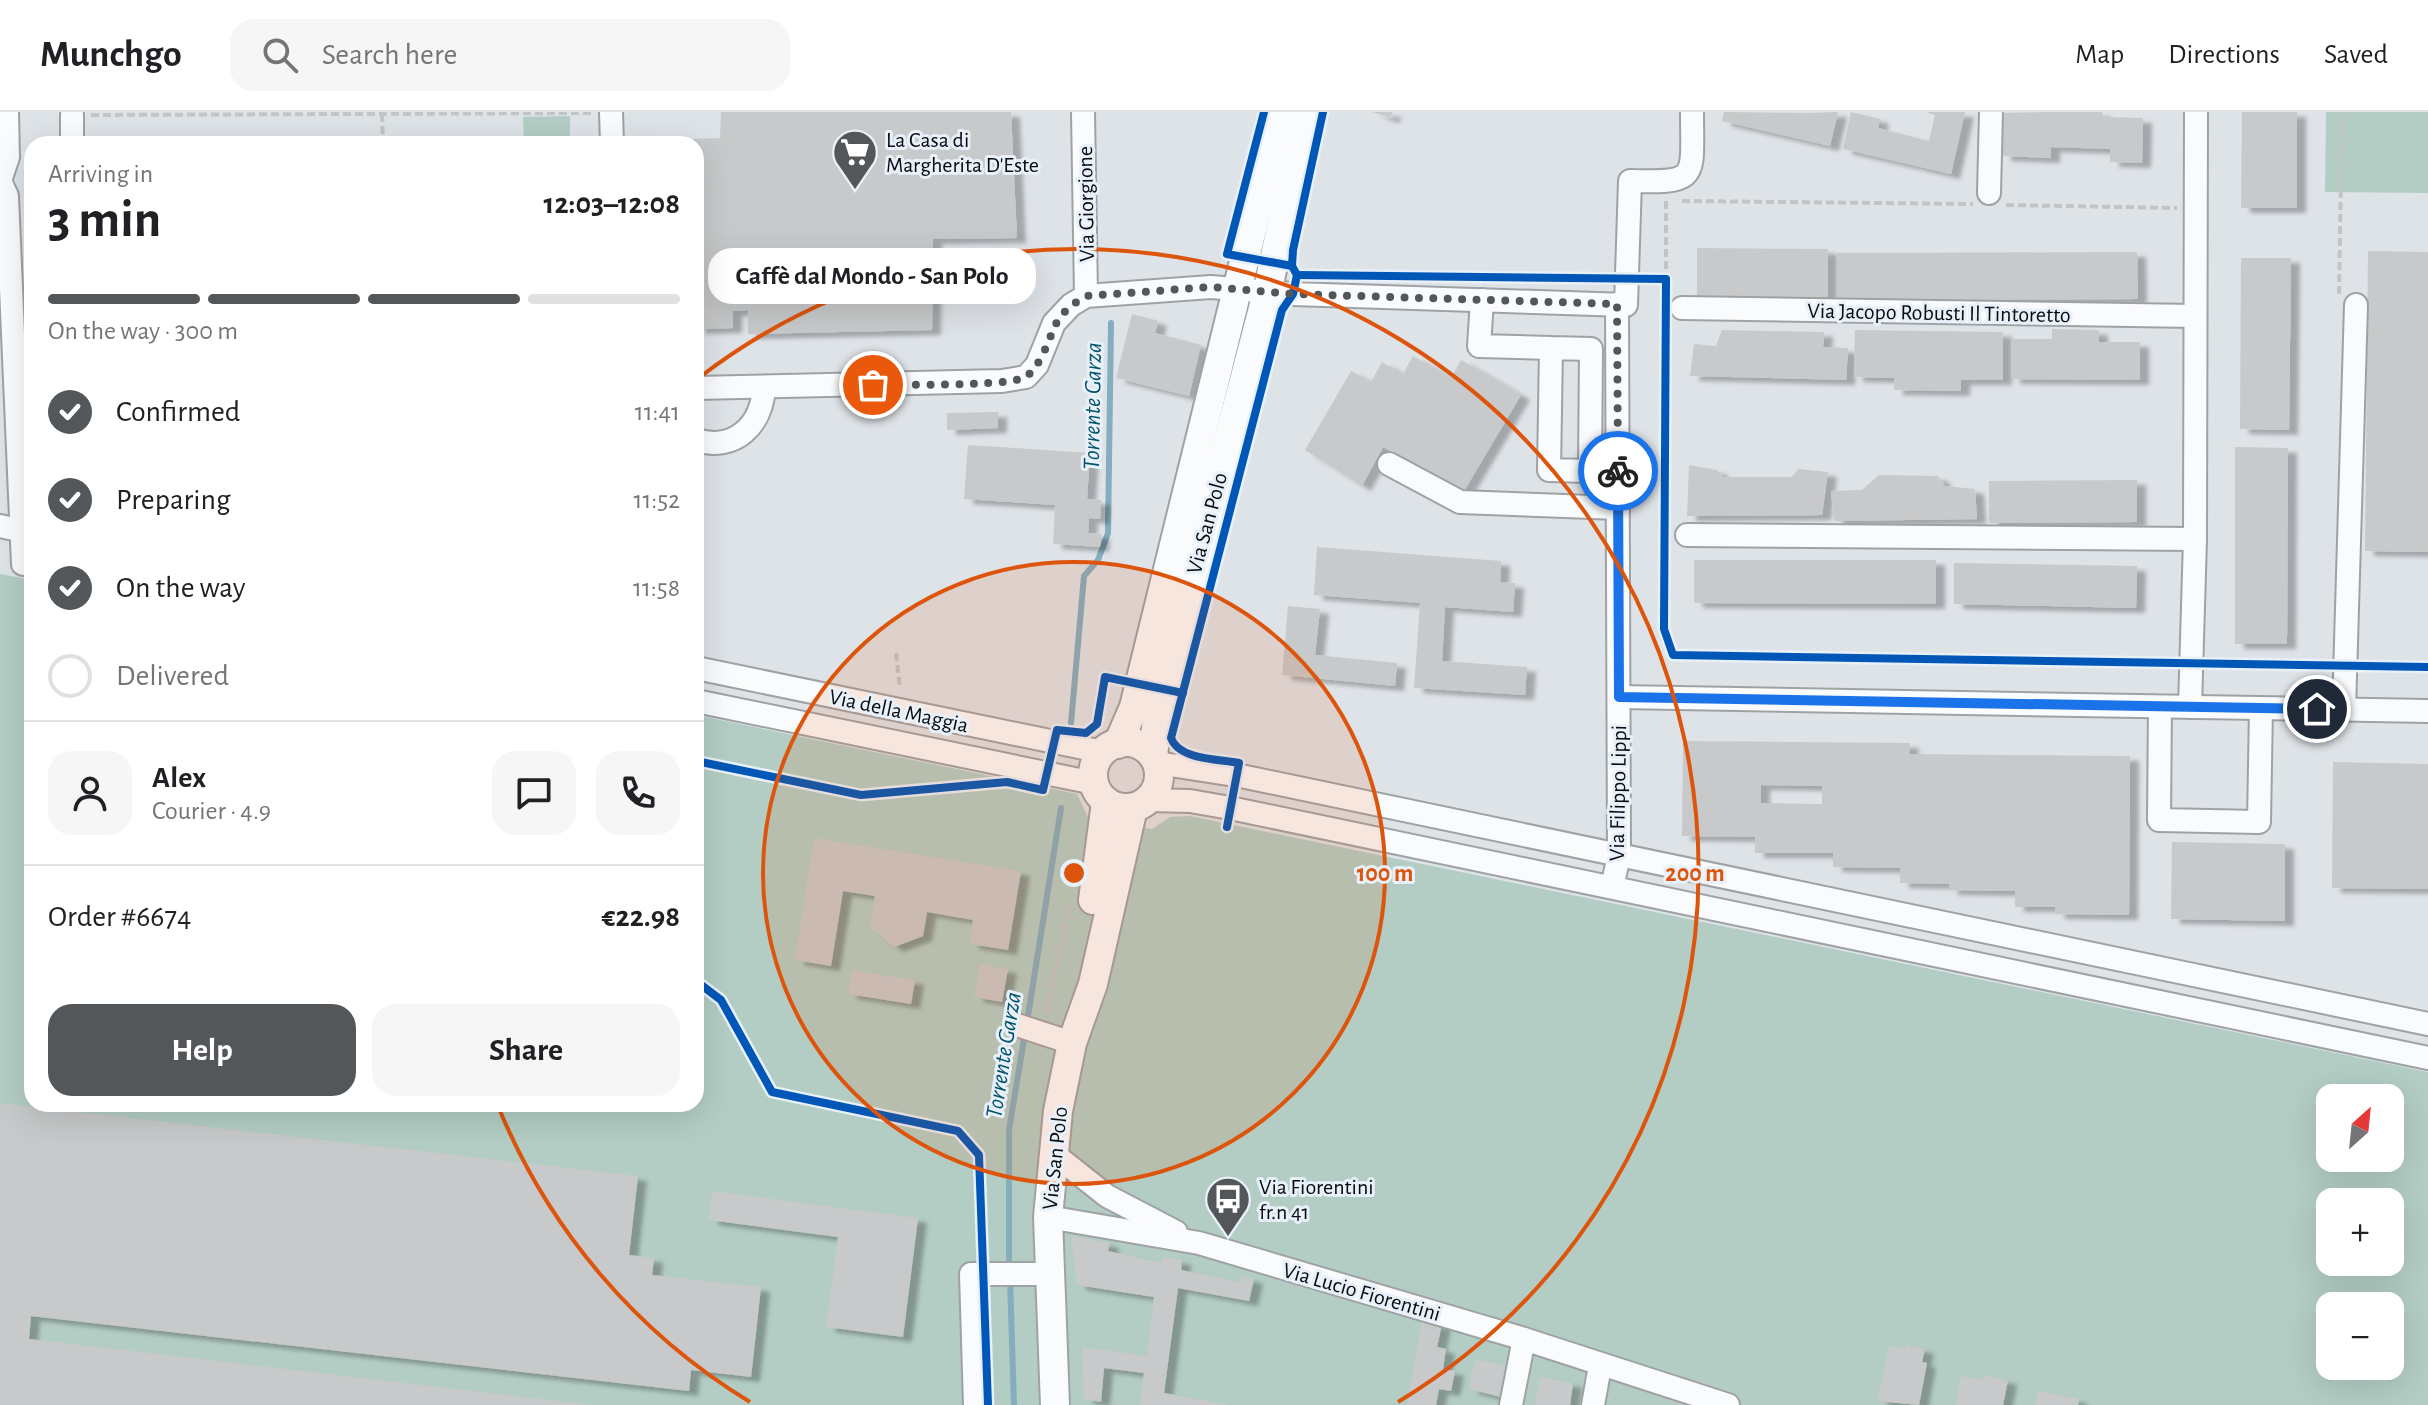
<!DOCTYPE html>
<meta charset="utf-8">
<style>
:root{--surface:#fff;--page:#f6f6f6;--text:#202124;--muted:#757577;--line:#e0e0e0;--accent:#54575a}
body{margin:0;font-family:"Alegreya Sans",sans-serif;background:var(--page);color:var(--text);height:100vh;display:flex;flex-direction:column;font-size:30px;white-space:nowrap}
*{box-sizing:border-box;margin:0}
p{font-size:26px;color:var(--muted)}
.icon{flex:none;width:44px;height:44px;fill:none;stroke:currentColor;stroke-width:2;stroke-linecap:round;stroke-linejoin:round}
.map{position:relative;flex:1;overflow:hidden}
.side{position:absolute;left:24px;top:24px;width:680px;height:976px;display:flex;flex-direction:column;background:var(--surface);border-radius:24px;box-shadow:0 8px 32px #0002}
.side>*{flex:none}
.needle{width:52px;rotate:27deg}
.controls{position:absolute;left:2316px;top:972px;display:grid;gap:16px}
.controls a{display:grid;place-items:center;width:88px;height:88px;border-radius:16px;background:var(--surface);box-shadow:0 8px 32px #0002;font-size:40px}
.pin{position:absolute;display:grid;place-items:center;width:68px;height:68px;color:#fff;margin:-34px;border:4px solid #fff;border-radius:50%;box-shadow:0 2px 8px #0007}
.courier{position:absolute;display:grid;place-items:center;width:80px;height:80px;margin:-40px;border:6px solid #1a73e8;border-radius:50%;background:#fff;color:#222;box-shadow:0 2px 10px #0007}
.bubble{position:absolute;height:56px;border-radius:24px;background:var(--surface);box-shadow:0 8px 32px #0002;font-size:26px;font-weight:600;line-height:56px;text-align:center}
.overview em{font-style:normal;font-weight:600}
.overview div{display:flex;flex-direction:column-reverse}
.overview{display:flex;align-items:center;justify-content:space-between;height:136px;padding:0 24px}
h1{font-size:52px;font-weight:600;line-height:60px}
.bar{display:grid;grid-template-columns:repeat(4,1fr);gap:12px 8px;align-content:center;height:96px;padding:0 24px}
.bar i{height:10px;border-radius:6px;background:var(--line)}
.bar .current{background:var(--accent)}
.bar p{grid-column:span 4}
.line{display:flex;align-items:center;gap:20px;padding:0 24px;border-top:2px solid var(--line)}
.line div{flex:1}
.round{display:grid;place-items:center;flex:none;width:84px;height:84px;border-radius:24px;background:var(--page)}
ol{padding:0 24px;list-style:none}
li{display:flex;align-items:center;gap:24px;height:88px}
li p{margin-inline-start:auto}
li .icon{padding:8px;border-radius:50%;background:var(--accent);color:#fff;stroke-width:4}
li:last-child{color:var(--muted)}
li i{width:44px;height:44px;border:4px solid var(--line);border-radius:50%}
.cta{display:flex;gap:16px;margin-top:auto;padding:16px 24px}
.cta a{flex:1;height:92px;border-radius:24px;background:var(--accent);color:#fff;font-size:32px;font-weight:600;line-height:92px;text-align:center}
.cta a+a{background:var(--page);color:var(--text)}
header{display:flex;align-items:center;gap:48px;box-sizing:border-box;height:112px;padding:0 40px;background:var(--surface);border-bottom:2px solid var(--line)}
header strong{font-size:38px}
nav{display:flex;gap:44px;margin-inline-start:auto;font-size:28px}
.search{width:560px;height:72px;background:var(--page);display:flex;align-items:center;gap:20px;box-sizing:border-box;padding:0 28px;border-radius:24px;color:var(--muted);font-size:30px}
.map>svg:first-child{display:block}
</style>
<header>
<strong>Munchgo</strong>
<div class="search"><svg class="icon" aria-label="search" viewBox="0 0 24 24"><circle cx="10" cy="10" r="6"/><path d="M15 15l6 6"/></svg>Search here</div>
<nav><a>Map</a><a>Directions</a><a>Saved</a></nav>
</header>
<div class="map">
<svg width="2428" height="1293" viewBox="0 0 2428 1293">
<defs>
<filter id="shadow"><feDropShadow dx="9" dy="5" stdDeviation="2" flood-color="#0004"/></filter>
</defs>
<rect width="100%" height="100%" fill="#dee3e8"/>
<!-- green -->
<g fill="#b3cdc4" fill-rule="evenodd">
<path d="M2326 0H2428V81L2325 80Z"/>
<path d="M570 4V32H524L523 5Z"/>
<path d="M0 462 32 468V992H696V603L1077 682 1089 707 1152 717 1170 705 1190 704 2428 960V1293H0ZM2330 986H2390V1046H2330ZM2330 1090H2390V1150H2330ZM2330 1194H2390V1254H2330Z"/>
</g>
<g fill="none" stroke-linecap="round" stroke-linejoin="round">
<!-- stream -->
<g stroke="#85adbd" stroke-width="6">
<path d="M1071 611 1084 464 1098 448 1108 421 1111 211"/>
<path d="M1027 910 1061 696"/>
<path d="M1009 1156V1018L1025 921"/>
<path d="M1010 1167 1014 1293"/>
</g>
</g>
<!-- building -->
<g fill="#c8c9ca" fill-rule="evenodd" filter="url(#shadow)">
<path d="M721 0H1011L1017 126 933 127 932 218 748 222V198L733 199V216L696 217V32H624V29L720 26Z"/>
<path d="M1372 0H1392L1391 6Z"/>
<path d="M1724 0 1809 1 1838 0 1830 34 1722 9Z"/>
<path d="M1851 0 1880 7 1878 16 1929 29 1935 3 1926 0H1965L1951 62 1843 37Z"/>
<path d="M2045 0H2102V5L2143 6 2142 51 2110 50V37L2051 35V46L2002 44 2003 1Z"/>
<path d="M2242 0H2297V96H2241Z"/>
<path d="M1697 136 1828 137V185L1697 184Z"/>
<path d="M2368 139 2428 140V440L2365 439Z"/>
<path d="M2137 140 2138 187 1837 188V141Z"/>
<path d="M2241 146H2291L2289 318 2240 317Z"/>
<path d="M1132 202 1158 209 1155 221 1201 233 1189 284 1116 266Z"/>
<path d="M2052 217 2099 218V230H2140V268L2011 267V227H2052Z"/>
<path d="M1722 218 1824 220 1823 235 1848 236 1846 268 1690 264 1694 232 1716 234Z"/>
<path d="M1855 218 2003 220V268H1961V279L1894 278V266L1854 265Z"/>
<path d="M1413 244 1451 266 1461 248 1521 283 1464 379 1383 335 1362 374 1305 338 1351 259 1371 270 1382 250 1403 262Z"/>
<path d="M998 300V316L947 318V301Z"/>
<path d="M968 333 1090 341 1087 387 1101 388 1100 407 1089 406 1088 421 1101 422 1100 435 1053 432 1055 393 964 387Z"/>
<path d="M2235 335 2288 336 2287 532H2235Z"/>
<path d="M1689 353 1717 358 1723 365H1792L1798 357 1828 360 1822 403 1687 404Z"/>
<path d="M1879 363 1938 364 1945 374 1975 377 1977 407 1834 409 1831 379 1862 378Z"/>
<path d="M2137 368V410L1989 411V369Z"/>
<path d="M1317 435 1501 449 1500 470 1515 471 1513 500 1445 495 1442 549 1527 555 1525 583 1414 576 1420 491 1314 483Z"/>
<path d="M1694 448H1936V492L1694 491Z"/>
<path d="M1954 451 2137 454 2136 496 1954 492Z"/>
<path d="M1288 494 1320 497 1315 543 1397 551 1395 574 1282 563Z"/>
<path d="M1683 629 1910 631 1909 642 2130 644 2129 803 2056 802 2055 795H2015V779L1949 778V772L1900 771V756L1833 755V741H1755V725L1682 724ZM1761 673 1822 674V692L1761 691Z"/>
<path d="M2333 650 2428 652V777L2332 776Z"/>
<path d="M814 726 1021 759 1008 838 970 832 973 808 927 800 923 824 894 835 870 815 875 784 843 779 831 854 795 848Z"/>
<path d="M2172 730 2285 732V809L2171 807Z"/>
<path d="M980 852 1008 857 1002 890 974 885Z"/>
<path d="M852 858 915 868 911 892 848 882Z"/>
<path d="M0 991 638 1064 629 1143 654 1146 652 1163 761 1175 751 1265 691 1258 689 1279 31 1204 29 1227 593 1293H0Z"/>
<path d="M712 1079 918 1106 903 1225 826 1215 838 1125 709 1108Z"/>
<path d="M1071 1124 1110 1131 1108 1139 1162 1151 1163 1145 1182 1148 1181 1158 1240 1170 1241 1164 1254 1167 1249 1189 1178 1176 1164 1281 1230 1293H1140L1144 1261 1104 1256 1101 1290 1084 1287 1082 1235 1147 1244 1154 1185 1077 1173Z"/>
<path d="M1422 1209 1442 1212 1437 1235 1446 1237 1443 1257 1455 1259 1451 1279 1439 1277 1436 1293H1407Z"/>
<path d="M1906 1233 1925 1237 1922 1250 1927 1251 1919 1293 1878 1289 1889 1234 1906 1237Z"/>
<path d="M1475 1247 1512 1255 1505 1286 1469 1277Z"/>
<path d="M1984 1263 2008 1268 2003 1293H1956L1961 1264 1983 1268Z"/>
<path d="M1540 1265 1573 1271 1570 1293H1535Z"/>
<path d="M2038 1279 2079 1287 2078 1293H2035Z"/>
</g>
<g fill="none" stroke-linecap="round" stroke-linejoin="round">
<!-- minor casing -->
<g stroke="#9fa2a5" stroke-width="26">
<g id="minor">
<path d="M7 0 8 45 0 69 7 84 23 452"/>
<path d="M611 0 612 32"/>
<path d="M1083 0 1086 184"/>
<path d="M72 3V32"/>
<path d="M1989 81 1991 0"/>
<path d="M1482 188 1479 234 1551 236 1549 358 1590 359 1591 237 1551 236"/>
<path d="M1682 196 2195 204"/>
<path d="M696 276 1002 269 1026 265 1037 253 1054 211 1071 193 1086 184 1211 175 1293 182 1626 193 1630 69C1700 71 1692 67 1692 0"/>
<path d="M696 328C735 340 762 313 764 275"/>
<path d="M1389 352 1460 390 1618 396"/>
<path d="M0 414 32 421"/>
<path d="M1687 423 2195 427"/>
<path d="M696 556 1103 640"/>
<path d="M1619 585 2428 599"/>
<path d="M696 589 1094 671"/>
<path d="M2160 595 2159 708 2259 710 2261 596"/>
<path d="M2190 595 2195 427 2196 0"/>
<path d="M2344 598 2356 193"/>
<path d="M1157 651 1241 664 2428 912"/>
<path d="M1149 688 1190 689 1230 696 2428 946"/>
<path d="M1612 775 1619 744 1617 192"/>
<path d="M1017 913 1072 931"/>
<path d="M1054 1042 1107 1084 1176 1120"/>
<path d="M1048 1105 1199 1131 1524 1227 1728 1293"/>
<path d="M975 1293 971 1162H1051"/>
<path d="M1511 1293 1524 1227"/>
<path d="M1593 1293 1600 1254"/>
</g>
</g>
<!-- major casing -->
<g stroke="#9fa2a5" stroke-width="32">
<g id="major">
<circle cx="1126" cy="663" r="33"/>
<path d="M1118 632 1134 595 1281 0"/>
<path d="M1153 644 1158 596 1267 181 1306 0"/>
<path d="M1093 788 1106 690"/>
<path d="M1055 1293 1048 1105 1058 999 1072 931 1093 872 1133 696"/>
</g>
</g>
<!-- path -->
<g stroke="#c3c4c6" stroke-width="4" stroke-dasharray="8 4" stroke-linecap="butt">
<path d="M382 2 383 32"/>
<path d="M91 3 591 1"/>
<path d="M1666 89V167"/>
<path d="M1682 89 1973 92"/>
<path d="M2006 93 2177 96"/>
<path d="M1514 166 1605 167"/>
<path d="M1646 167H1666V182"/>
<path d="M2339 182 2342 0"/>
<path d="M1666 207 1664 517 1673 543 2170 551"/>
<path d="M896 541 900 577"/>
<path d="M2210 552 2326 553"/>
<path d="M2366 554 2428 555"/>
<path d="M1047 901 1070 793"/>
</g>
<!-- minor -->
<use href="#minor" stroke="#fafbfc" stroke-width="22"/>
<!-- major -->
<use href="#major" stroke="#fafbfc" stroke-width="28"/>
<!-- cycleway casing -->
<g stroke="#e8f0f9" stroke-width="13">
<g id="cycleway">
<path d="M1264 0 1227 142 1292 154"/>
<path d="M1297 163 1666 167 1664 517 1673 543 2428 555"/>
<path d="M696 649 861 683 1007 670 1043 678 1057 618 1086 621 1097 612 1105 565 1183 581"/>
<path d="M1227 715 1239 651C1219 647 1179 648 1171 626L1282 198 1293 182 1297 163 1292 154 1293 138 1323 0"/>
<path d="M696 869 721 888 772 980 958 1019 979 1043 988 1293"/>
</g>
</g>
<!-- cycleway -->
<use href="#cycleway" stroke="#0057b8" stroke-width="8"/>
</g>
<g fill="none" stroke-linecap="round" stroke-linejoin="round">
<!-- done -->
<path stroke="#54575a" stroke-width="8" stroke-dasharray="0 14.4" d="M873 273C901 272 1007 275 1026 265 1030 262 1036 255 1038 251 1058 217 1048 207 1086 184L1211 175 1293 182 1617 192 1618 359"/>
<!-- route -->
<path stroke="#1a73e8" stroke-width="10" d="M1618 359 1619 585 2317 597"/>
</g>
<!-- distance rings -->
<circle cx="1074" cy="761" r="311" fill="#dd550c" fill-opacity=".12"/>
<g fill="none" stroke="#dd550c" stroke-width="4">
<circle cx="1074" cy="761" r="311"/>
<path d="M750 1290A621 621 0 0 1 498 994M700 265A621 621 0 1 1 1398 1290"/>
</g>
<!-- icons -->
<defs>
<g id="supermarket-pin" transform="scale(2.3)"><path d="M0 17L-7.5 6A9.5 9.5 0 1 1 7.5 6Z" fill="#54575a" stroke="#e8f0f9"/><path d="M-6-5.5h2.5l.6 2H6L4.5 2H-2.5L-4.4-4H-6ZM-1.5 3.2a1.3 1.3 0 1 0 .1 0ZM3 3.2a1.3 1.3 0 1 0 .1 0Z" fill="#fff"/></g>
<g id="bus-pin" transform="scale(2.3)"><path d="M0 17L-7.5 6A9.5 9.5 0 1 1 7.5 6Z" fill="#54575a" stroke="#e8f0f9"/><path d="M-5-6H5V4H4V6H2V4H-2V6H-4V4H-5ZM-3.5-4V0h7V-4ZM-3.5 1.2v1.5H-2V1.2ZM2 1.2v1.5H3.5V1.2Z" fill="#fff"/></g>
</defs>
<g fill-rule="evenodd">
<use href="#supermarket-pin" x="855" y="40"/>
<use href="#bus-pin" x="1228" y="1087"/>
</g>
<g text-anchor="middle" stroke-width="6" stroke-linejoin="round" paint-order="stroke">
<!-- poi labels -->
<g font-size="22" fill="#090b0e" stroke="#e8f0f9" text-anchor="start">
<text x="886" y="35">La Casa di<tspan x="886" dy="25">Margherita D'Este</tspan></text>
<text x="1259" y="1082">Via Fiorentini<tspan x="1259" dy="25">fr.n 41</tspan></text>
</g>
<!-- street labels -->
<g font-size="22" fill="#090b0e" stroke="#e8f0f9">
<text transform="translate(1085 92) rotate(-91)" y="8">Via Giorgione</text>
<text transform="translate(1939 200) rotate(1)" y="8">Via Jacopo Robusti Il Tintoretto</text>
<text transform="translate(1206 411) rotate(-75)" y="8">Via San Polo</text>
<text transform="translate(899 598) rotate(12)" y="8">Via della Maggia</text>
<text transform="translate(1617 681) rotate(-89)" y="8">Via Filippo Lippi</text>
<text transform="translate(1054 1046) rotate(-84)" y="8">Via San Polo</text>
<text transform="translate(1362 1179) rotate(16)" y="8">Via Lucio Fiorentini</text>
</g>
<!-- water labels -->
<g font-size="24" font-style="italic" fill="#005269" stroke="#e8f0f9">
<text transform="translate(1092 294) rotate(-89)" y="8">Torrente Garza</text>
<text transform="translate(1003 943) rotate(-81)" y="8">Torrente Garza</text>
</g>
</g>
<circle cx="1074" cy="761" r="12" fill="#dd550c" stroke="#e8f0f9" stroke-width="4"/>
<g font-size="24" text-anchor="middle" font-weight="bold" fill="#dd550c" stroke="#e8f0f9" stroke-width="6" stroke-linejoin="round" paint-order="stroke">
<text x="1385" y="769">100 m</text>
<text x="1695" y="769">200 m</text>
</g>
</svg>
<div class="controls">
<a><svg class="needle" viewBox="-14 -14 28 28"><path d="M0-13l5 13h-10z" fill="#e53935"/><path d="M0 13l5-13h-10z" fill="#757577"/></svg></a>
<a>+</a>
<a>−</a>
</div>
<div class="pin" style="left:873px;top:273px;background:#ea580c"><svg class="icon" aria-label="bag" viewBox="0 0 24 24"><path d="M5 8h14l-1 12H6zM9 8a3 3 0 0 1 6 0"/></svg></div>
<div class="pin" style="left:2317px;top:597px;background:#1f2937"><svg class="icon" aria-label="home" viewBox="0 0 24 24"><path d="M3 11l9-7 9 7M6 9v11h12V9"/></svg></div>
<div class="courier" style="left:1618px;top:359px"><svg class="icon" aria-label="bike" viewBox="0 0 24 24"><circle cx="6" cy="16" r="4"/><circle cx="18" cy="16" r="4"/><path d="M6 16l4-8h5l3 8M10 8l3 8H6M13 5h3"/></svg></div>
<div class="bubble" style="left:708px;top:136px;width:328px">Caffè dal Mondo - San Polo</div>
<section class="side">
<div class="overview"><div><h1>3 min</h1><p>Arriving in</p></div><em>12:03–12:08</em></div>
<div class="bar"><i class="current"></i><i class="current"></i><i class="current"></i><i></i><p>On the way · 300 m</p></div>
<ol>
<li><svg class="icon" aria-label="check" viewBox="0 0 24 24"><path d="M5 12l5 5 9-10"/></svg>Confirmed<p>11:41</p></li>
<li><svg class="icon" aria-label="check" viewBox="0 0 24 24"><path d="M5 12l5 5 9-10"/></svg>Preparing<p>11:52</p></li>
<li><svg class="icon" aria-label="check" viewBox="0 0 24 24"><path d="M5 12l5 5 9-10"/></svg>On the way<p>11:58</p></li>
<li><i></i>Delivered</li>
</ol>
<div class="line" style="height:144px"><a class="round"><svg class="icon" aria-label="person" viewBox="0 0 24 24"><circle cx="12" cy="8" r="4"/><path d="M4 21q1-7 8-7t8 7"/></svg></a><div><b>Alex</b><p>Courier · 4.9</p></div><a class="round"><svg class="icon" aria-label="chat" viewBox="0 0 24 24"><path d="M4 5h16v11H9l-5 4z"/></svg></a><a class="round"><svg class="icon" aria-label="phone" viewBox="0 0 24 24"><path d="M5 4h4l2 5-3 2q2 4 5 5l2-3 5 2v4C11 20 4 13 5 4z"/></svg></a></div>
<div class="line" style="height:104px"><div>Order #6674</div><b>€22.98</b></div>
<div class="cta"><a>Help</a><a>Share</a></div>
</section>
</div>
